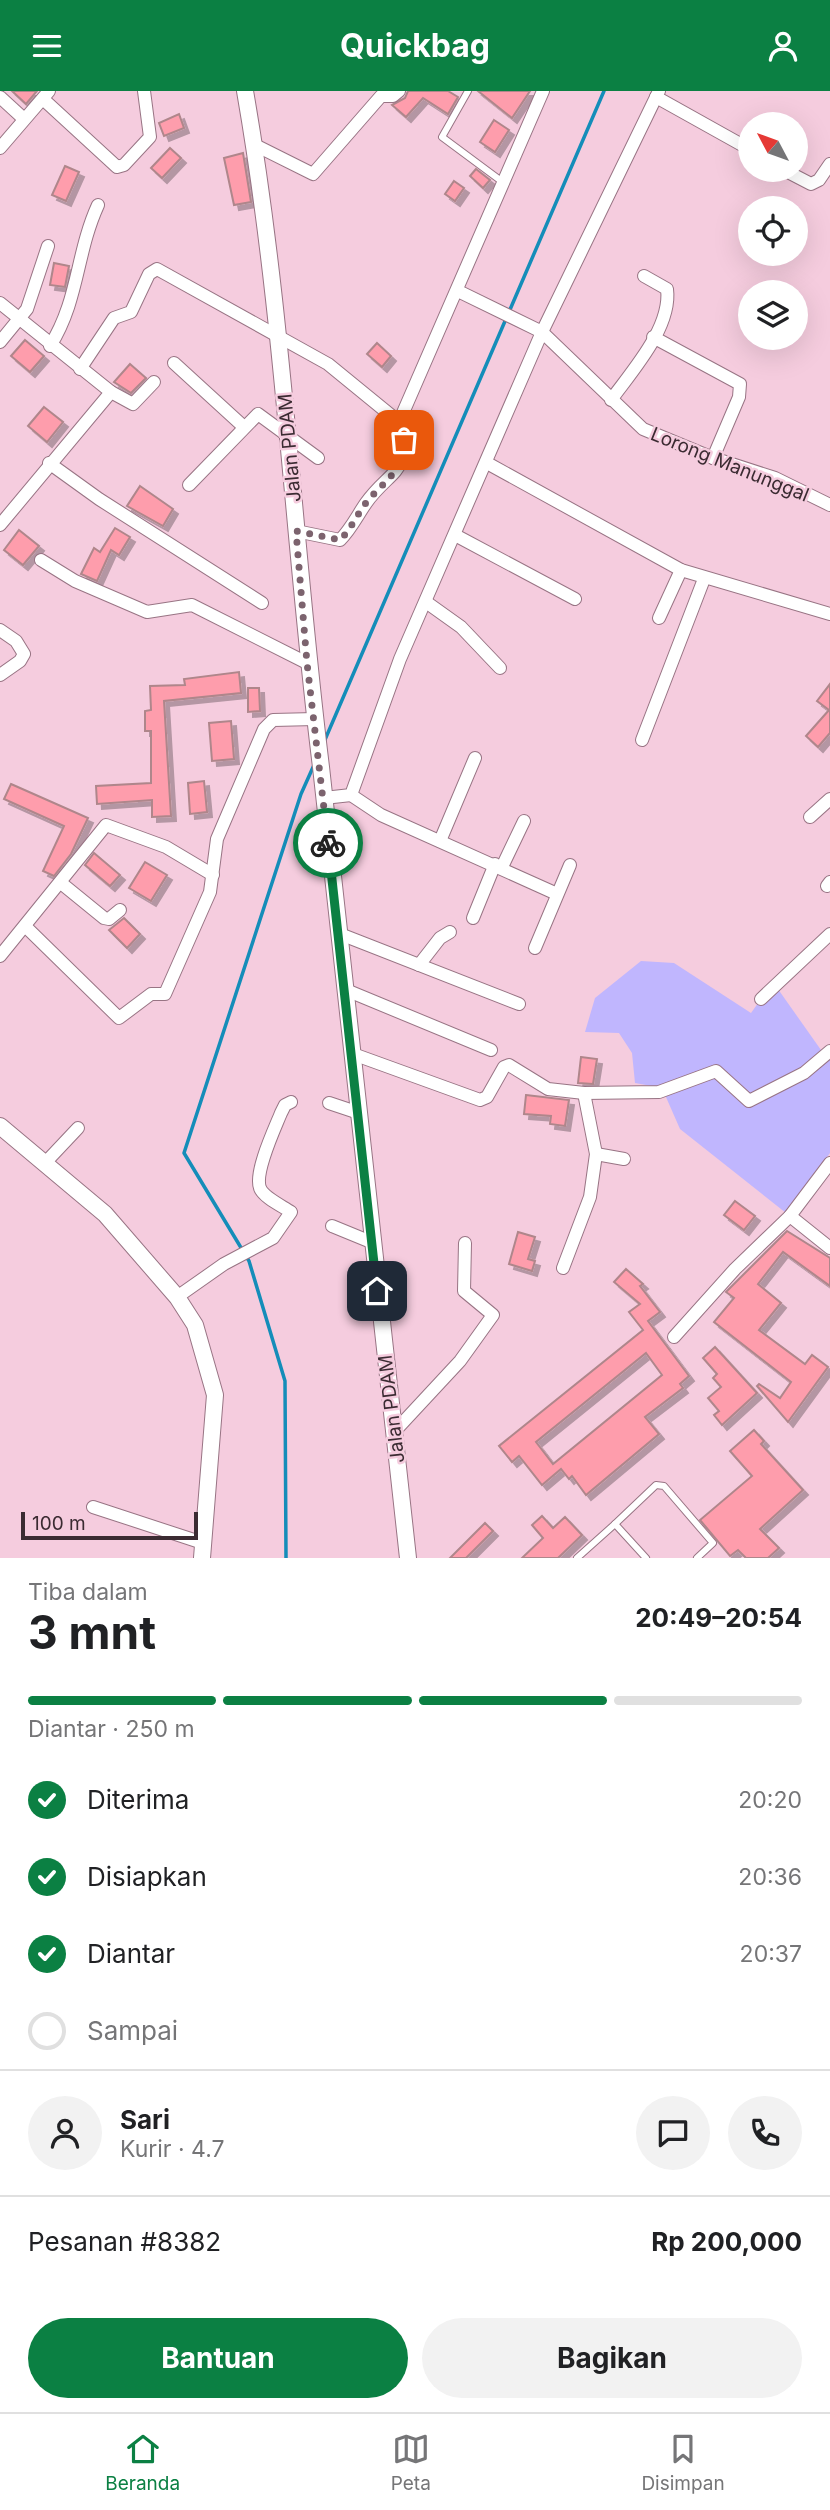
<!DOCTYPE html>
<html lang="id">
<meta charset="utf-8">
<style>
:root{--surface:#fff;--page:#f2f2f2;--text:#202124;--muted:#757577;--line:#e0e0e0;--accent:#0b8043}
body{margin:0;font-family:Inter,sans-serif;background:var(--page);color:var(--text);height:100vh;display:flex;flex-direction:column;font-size:26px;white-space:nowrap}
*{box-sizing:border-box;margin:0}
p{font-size:23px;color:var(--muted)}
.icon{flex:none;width:38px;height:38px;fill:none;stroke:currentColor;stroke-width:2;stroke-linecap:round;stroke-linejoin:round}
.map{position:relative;height:1467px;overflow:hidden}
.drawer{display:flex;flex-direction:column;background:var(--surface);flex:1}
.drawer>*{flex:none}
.needle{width:46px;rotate:311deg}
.controls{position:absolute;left:738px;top:21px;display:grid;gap:14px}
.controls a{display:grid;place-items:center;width:70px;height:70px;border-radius:50%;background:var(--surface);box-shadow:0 7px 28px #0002;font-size:35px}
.scale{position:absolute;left:21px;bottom:18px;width:177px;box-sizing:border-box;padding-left:7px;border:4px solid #3b2b32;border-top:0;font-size:19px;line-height:24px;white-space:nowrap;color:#3b2b32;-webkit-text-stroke:5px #f5ccde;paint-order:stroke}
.pin{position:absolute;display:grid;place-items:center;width:60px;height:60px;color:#fff;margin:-30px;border-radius:14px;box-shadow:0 4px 10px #0006}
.courier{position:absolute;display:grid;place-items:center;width:70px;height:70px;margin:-35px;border:5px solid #0b8043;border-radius:50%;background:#fff;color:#222;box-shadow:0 2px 9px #0007}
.headline em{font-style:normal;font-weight:700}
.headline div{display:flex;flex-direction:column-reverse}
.headline{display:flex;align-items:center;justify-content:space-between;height:119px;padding:0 28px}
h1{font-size:46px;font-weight:700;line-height:52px}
.bar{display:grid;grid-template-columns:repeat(4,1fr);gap:10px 7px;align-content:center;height:84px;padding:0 28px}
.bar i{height:9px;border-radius:5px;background:var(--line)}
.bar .selected{background:var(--accent)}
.bar p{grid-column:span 4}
.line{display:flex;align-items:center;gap:18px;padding:0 28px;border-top:2px solid var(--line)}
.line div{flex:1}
.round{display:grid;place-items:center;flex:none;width:74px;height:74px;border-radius:37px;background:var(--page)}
ol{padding:0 28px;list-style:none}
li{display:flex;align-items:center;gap:21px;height:77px}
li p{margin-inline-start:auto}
li .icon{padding:7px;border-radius:50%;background:var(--accent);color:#fff;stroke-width:4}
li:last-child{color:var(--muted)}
li i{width:38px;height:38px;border:4px solid var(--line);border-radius:50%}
.button{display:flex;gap:14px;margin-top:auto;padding:14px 28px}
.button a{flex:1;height:80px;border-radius:42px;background:var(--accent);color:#fff;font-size:28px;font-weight:700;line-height:80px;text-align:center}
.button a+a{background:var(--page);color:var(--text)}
header{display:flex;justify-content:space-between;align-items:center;height:91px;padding:0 28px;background:var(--accent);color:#fff;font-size:32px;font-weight:700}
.dock{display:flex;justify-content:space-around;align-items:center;height:98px;border-top:2px solid var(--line);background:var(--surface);font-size:19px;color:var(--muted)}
.dock a{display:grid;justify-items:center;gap:4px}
.dock .selected{color:var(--accent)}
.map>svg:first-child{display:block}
</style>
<header><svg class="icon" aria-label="menu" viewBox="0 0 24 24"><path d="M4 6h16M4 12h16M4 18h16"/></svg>Quickbag<svg class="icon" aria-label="person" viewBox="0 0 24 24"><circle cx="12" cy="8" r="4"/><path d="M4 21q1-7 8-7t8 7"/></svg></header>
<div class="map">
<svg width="830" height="1467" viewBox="0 0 830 1467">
<defs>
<filter id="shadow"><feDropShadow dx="5" dy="5" stdDeviation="0" flood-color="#0004"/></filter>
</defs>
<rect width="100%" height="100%" fill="#f5ccde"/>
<!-- green -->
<path fill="#c0b6fe" d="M641 870 674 872 751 922 773 891 821 959 830 967V1062L786 1122 680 1038 662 997 635 992 632 962 619 942 585 941 595 907Z"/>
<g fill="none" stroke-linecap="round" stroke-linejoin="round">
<!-- stream -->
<g stroke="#148db9" stroke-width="3.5">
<path d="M324 651 604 0"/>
<path d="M286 1467 285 1290 249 1170 184 1062 301 703 314 674"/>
</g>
</g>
<!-- building -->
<g fill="#fe9dac" stroke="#af868b" stroke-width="2" fill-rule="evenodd" filter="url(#shadow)">
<path d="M12 0H37L26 13Z"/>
<path d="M408 0H448L458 6 448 23 423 7 406 26 392 14 405 7Z"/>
<path d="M478 0H530L512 27Z"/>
<path d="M179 23 184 37 164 45 159 32Z"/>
<path d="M494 29 509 39 495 61 480 51Z"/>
<path d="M170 57 181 67 162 87 151 77Z"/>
<path d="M243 62 251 111 234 114 224 67Z"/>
<path d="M65 75 79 81 66 110 52 104Z"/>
<path d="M476 78 490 89 483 97 470 85Z"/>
<path d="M454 90 464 97 455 110 445 103Z"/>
<path d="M54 172 69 175 65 196 50 194Z"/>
<path d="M25 249 44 265 30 281 11 265Z"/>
<path d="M377 252 391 265 382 276 367 263Z"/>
<path d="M130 273 146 287 131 302 114 291Z"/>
<path d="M44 316 63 331 47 351 28 335Z"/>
<path d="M140 395 173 418 163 435 127 415Z"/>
<path d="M115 437 130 446 119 464 111 459 97 490 81 483 94 457 100 461Z"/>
<path d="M19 439 39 455 23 474 4 459Z"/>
<path d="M239 581 241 602 164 610 171 725 152 726V709L97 713 96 695 151 692V640H145V620L151 619 150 595 185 594 184 588Z"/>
<path d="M830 593V642L818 656 806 645 829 619 817 610Z"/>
<path d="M248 597H259L260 620 248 621Z"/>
<path d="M231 630 234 668 212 670 209 632Z"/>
<path d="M204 690 207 721 190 723 188 692Z"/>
<path d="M11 693 88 727 71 763 54 785 43 780 64 735 4 708Z"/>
<path d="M94 762 120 784 110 795 85 774Z"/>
<path d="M145 771 167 784 151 810 129 797Z"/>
<path d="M124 827 140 843 127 857 109 839Z"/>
<path d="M581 966 597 968 593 993 578 992Z"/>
<path d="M526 1004 569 1009 565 1035 550 1033 551 1025 524 1023Z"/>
<path d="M735 1110 755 1125 744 1139 724 1124Z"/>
<path d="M787 1140 830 1167V1195L783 1161 758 1193 781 1212 759 1239 805 1273 812 1264 828 1276 788 1331 757 1295 759 1293 780 1307 791 1291 714 1231 734 1207 726 1201Z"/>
<path d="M518 1141 535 1146 528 1168 535 1170 532 1180 509 1173Z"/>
<path d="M626 1178 643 1193 640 1195 660 1221 648 1230 689 1285 680 1293 683 1297 645 1326 659 1343 586 1404 572 1385 569 1388 561 1378 542 1394 519 1365 512 1371 499 1355 643 1239 629 1221 640 1213 614 1191ZM646 1262 662 1284 553 1373 536 1351Z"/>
<path d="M715 1256 757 1302 722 1334 714 1324 719 1320 708 1307 721 1296 713 1287 717 1283 703 1267Z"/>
<path d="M754 1339 764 1350 761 1353 803 1399 760 1438 779 1457 768 1467H746L738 1459 730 1465 700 1429 752 1385 730 1360Z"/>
<path d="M542 1425 553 1437 565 1426 582 1444 558 1467H522L543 1447 532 1434Z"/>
<path d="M485 1432 493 1440 466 1467H450Z"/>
</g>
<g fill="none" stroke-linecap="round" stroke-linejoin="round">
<!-- lane casing -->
<g stroke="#987484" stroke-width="8">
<g id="lane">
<path d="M468 0 442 46 504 92"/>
<path d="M577 1467 615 1433"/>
<path d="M646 1467 615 1433 656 1394 664 1395 713 1452 697 1467"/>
</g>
</g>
<!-- street casing -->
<g stroke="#987484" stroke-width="14">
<g id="street">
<path d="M0 6 24 28"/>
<path d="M656 6 751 59"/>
<path d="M43 8 117 76 124 74 150 46 144 0"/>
<path d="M255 54 313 83 381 5H393L399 0"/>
<path d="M0 57 49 0"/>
<path d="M784 79 811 93 819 89 830 73"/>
<path d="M458 200 542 241 643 338 713 367 775 387 830 414"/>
<path d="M0 212 111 301 0 434"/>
<path d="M653 246 740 293 739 306 713 367"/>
<path d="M0 251 27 218 48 155"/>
<path d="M50 255C79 209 76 162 98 114"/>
<path d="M174 272 244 336"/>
<path d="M80 278 114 227 131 221 149 183 157 178 328 273 399 331 543 0"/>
<path d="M111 301 133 313 154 291"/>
<path d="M611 309C632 280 672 236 667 198L644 185"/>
<path d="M49 372 99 408 262 512"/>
<path d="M487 372 681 479 830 523"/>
<path d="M189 394 258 323 318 367"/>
<path d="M296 440 340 449C351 438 357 425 366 412 390 378 413 383 399 331"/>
<path d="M455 444 575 508"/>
<path d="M41 469 75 490 147 521 192 514 307 572"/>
<path d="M426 511 461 536 500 577"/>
<path d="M659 527 681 479"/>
<path d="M0 539 16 550 24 563 20 570 0 584"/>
<path d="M642 649 704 488"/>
<path d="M351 704 381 724 557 803"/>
<path d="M324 707 351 704 400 568 542 241 659 0"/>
<path d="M810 726 830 708"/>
<path d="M440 750 475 667"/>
<path d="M502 776 524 730"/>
<path d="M61 792 104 827 109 828 120 819"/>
<path d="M827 795 830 791"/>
<path d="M473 827 495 773"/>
<path d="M26 836 119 927 151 903H165L210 801 217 748 264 638 273 629 315 628"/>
<path d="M340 843 519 913"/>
<path d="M535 857 570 774"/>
<path d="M0 865 106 734 166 756 213 784"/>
<path d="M419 874 440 847 450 841"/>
<path d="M346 899 491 959"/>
<path d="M761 908 830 843"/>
<path d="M353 963 480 1009 487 1006 504 976 509 974 548 998 584 1002 659 1001 716 980 749 1010 804 982 830 960"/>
<path d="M329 1012 359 1022"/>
<path d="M596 1063 624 1068"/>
<path d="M45 1072 78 1037"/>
<path d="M790 1125 830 1157"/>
<path d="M332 1135 371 1151"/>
<path d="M563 1177 590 1106 596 1063 584 1002"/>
<path d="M177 1206 224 1173 273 1147 291 1121C282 1115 263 1106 260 1097 254 1081 275 1037 281 1022L285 1014 291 1011"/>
<path d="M674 1246 735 1178 790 1125 830 1072"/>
<path d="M394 1341 460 1270 493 1224 464 1200 465 1152"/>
<path d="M93 1416 203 1452"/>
</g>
</g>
<!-- secondary casing -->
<g stroke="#987484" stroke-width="18">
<g id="secondary">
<path d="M245 0C284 224 293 451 321 676L408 1467"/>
<path d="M0 1035 105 1123 177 1206 195 1234 215 1304 202 1467"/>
</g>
</g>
<!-- lane -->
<use href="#lane" stroke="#fff" stroke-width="6"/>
<!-- street -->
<use href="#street" stroke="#fff" stroke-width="12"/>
<!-- secondary -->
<use href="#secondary" stroke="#fff" stroke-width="16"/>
</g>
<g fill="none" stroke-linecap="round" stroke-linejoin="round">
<!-- done -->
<path stroke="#7c636e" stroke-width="7" stroke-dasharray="0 12.6" d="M328 752 307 572 296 440 340 449C352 437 358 421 369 408 387 388 404 379 404 349"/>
<!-- route -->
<path stroke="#0b8043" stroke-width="9" d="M328 752 377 1200"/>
</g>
<g text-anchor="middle" stroke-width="5" stroke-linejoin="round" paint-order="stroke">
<!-- street labels -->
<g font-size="19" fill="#3b2b32" stroke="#f5ccde">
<text transform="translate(289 357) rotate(-95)" y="7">Jalan PDAM</text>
<text transform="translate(730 373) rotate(22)" y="7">Lorong Manunggal</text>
<text transform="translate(391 1318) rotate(-97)" y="7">Jalan PDAM</text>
</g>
</g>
</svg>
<div class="controls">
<a><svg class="needle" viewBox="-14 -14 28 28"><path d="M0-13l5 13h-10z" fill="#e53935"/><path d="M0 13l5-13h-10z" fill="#757577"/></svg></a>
<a><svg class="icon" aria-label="locate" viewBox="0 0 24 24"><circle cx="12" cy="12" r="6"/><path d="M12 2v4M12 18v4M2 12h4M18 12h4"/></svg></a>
<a><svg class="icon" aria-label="layers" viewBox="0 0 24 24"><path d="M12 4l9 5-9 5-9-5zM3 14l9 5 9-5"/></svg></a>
</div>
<div class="scale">100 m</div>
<div class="pin" style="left:404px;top:349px;background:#ea580c"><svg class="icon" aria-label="bag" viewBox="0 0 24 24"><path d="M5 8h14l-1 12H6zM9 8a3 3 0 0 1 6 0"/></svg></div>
<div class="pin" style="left:377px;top:1200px;background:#1f2937"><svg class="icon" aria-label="home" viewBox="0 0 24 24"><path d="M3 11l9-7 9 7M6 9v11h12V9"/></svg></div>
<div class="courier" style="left:328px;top:752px"><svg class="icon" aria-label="bike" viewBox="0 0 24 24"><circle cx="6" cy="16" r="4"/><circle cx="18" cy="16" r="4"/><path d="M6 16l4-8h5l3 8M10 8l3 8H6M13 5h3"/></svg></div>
</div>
<section class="drawer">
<div class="headline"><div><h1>3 mnt</h1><p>Tiba dalam</p></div><em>20:49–20:54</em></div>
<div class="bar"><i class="selected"></i><i class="selected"></i><i class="selected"></i><i></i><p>Diantar · 250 m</p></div>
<ol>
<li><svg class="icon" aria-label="check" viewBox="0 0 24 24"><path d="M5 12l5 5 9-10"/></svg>Diterima<p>20:20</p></li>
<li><svg class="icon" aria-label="check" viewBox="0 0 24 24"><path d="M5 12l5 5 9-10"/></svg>Disiapkan<p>20:36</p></li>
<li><svg class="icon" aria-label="check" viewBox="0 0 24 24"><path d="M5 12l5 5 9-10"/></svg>Diantar<p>20:37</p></li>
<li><i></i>Sampai</li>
</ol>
<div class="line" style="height:126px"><a class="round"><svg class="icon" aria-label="person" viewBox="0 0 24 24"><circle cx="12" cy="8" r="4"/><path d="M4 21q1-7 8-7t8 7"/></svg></a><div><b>Sari</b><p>Kurir · 4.7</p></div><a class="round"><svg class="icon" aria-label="chat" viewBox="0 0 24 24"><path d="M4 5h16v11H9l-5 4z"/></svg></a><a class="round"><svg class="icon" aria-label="phone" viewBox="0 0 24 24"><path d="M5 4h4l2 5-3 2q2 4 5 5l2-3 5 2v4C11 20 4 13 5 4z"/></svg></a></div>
<div class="line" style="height:91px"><div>Pesanan #8382</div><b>Rp 200,000</b></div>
<div class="button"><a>Bantuan</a><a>Bagikan</a></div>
</section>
<nav class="dock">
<a class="selected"><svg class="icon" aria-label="home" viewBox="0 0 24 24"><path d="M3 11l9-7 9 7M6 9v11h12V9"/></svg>Beranda</a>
<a><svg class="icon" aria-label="map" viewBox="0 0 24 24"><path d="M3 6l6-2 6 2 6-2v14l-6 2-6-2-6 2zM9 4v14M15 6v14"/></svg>Peta</a>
<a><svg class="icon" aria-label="saved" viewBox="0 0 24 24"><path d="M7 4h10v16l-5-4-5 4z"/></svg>Disimpan</a>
</nav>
